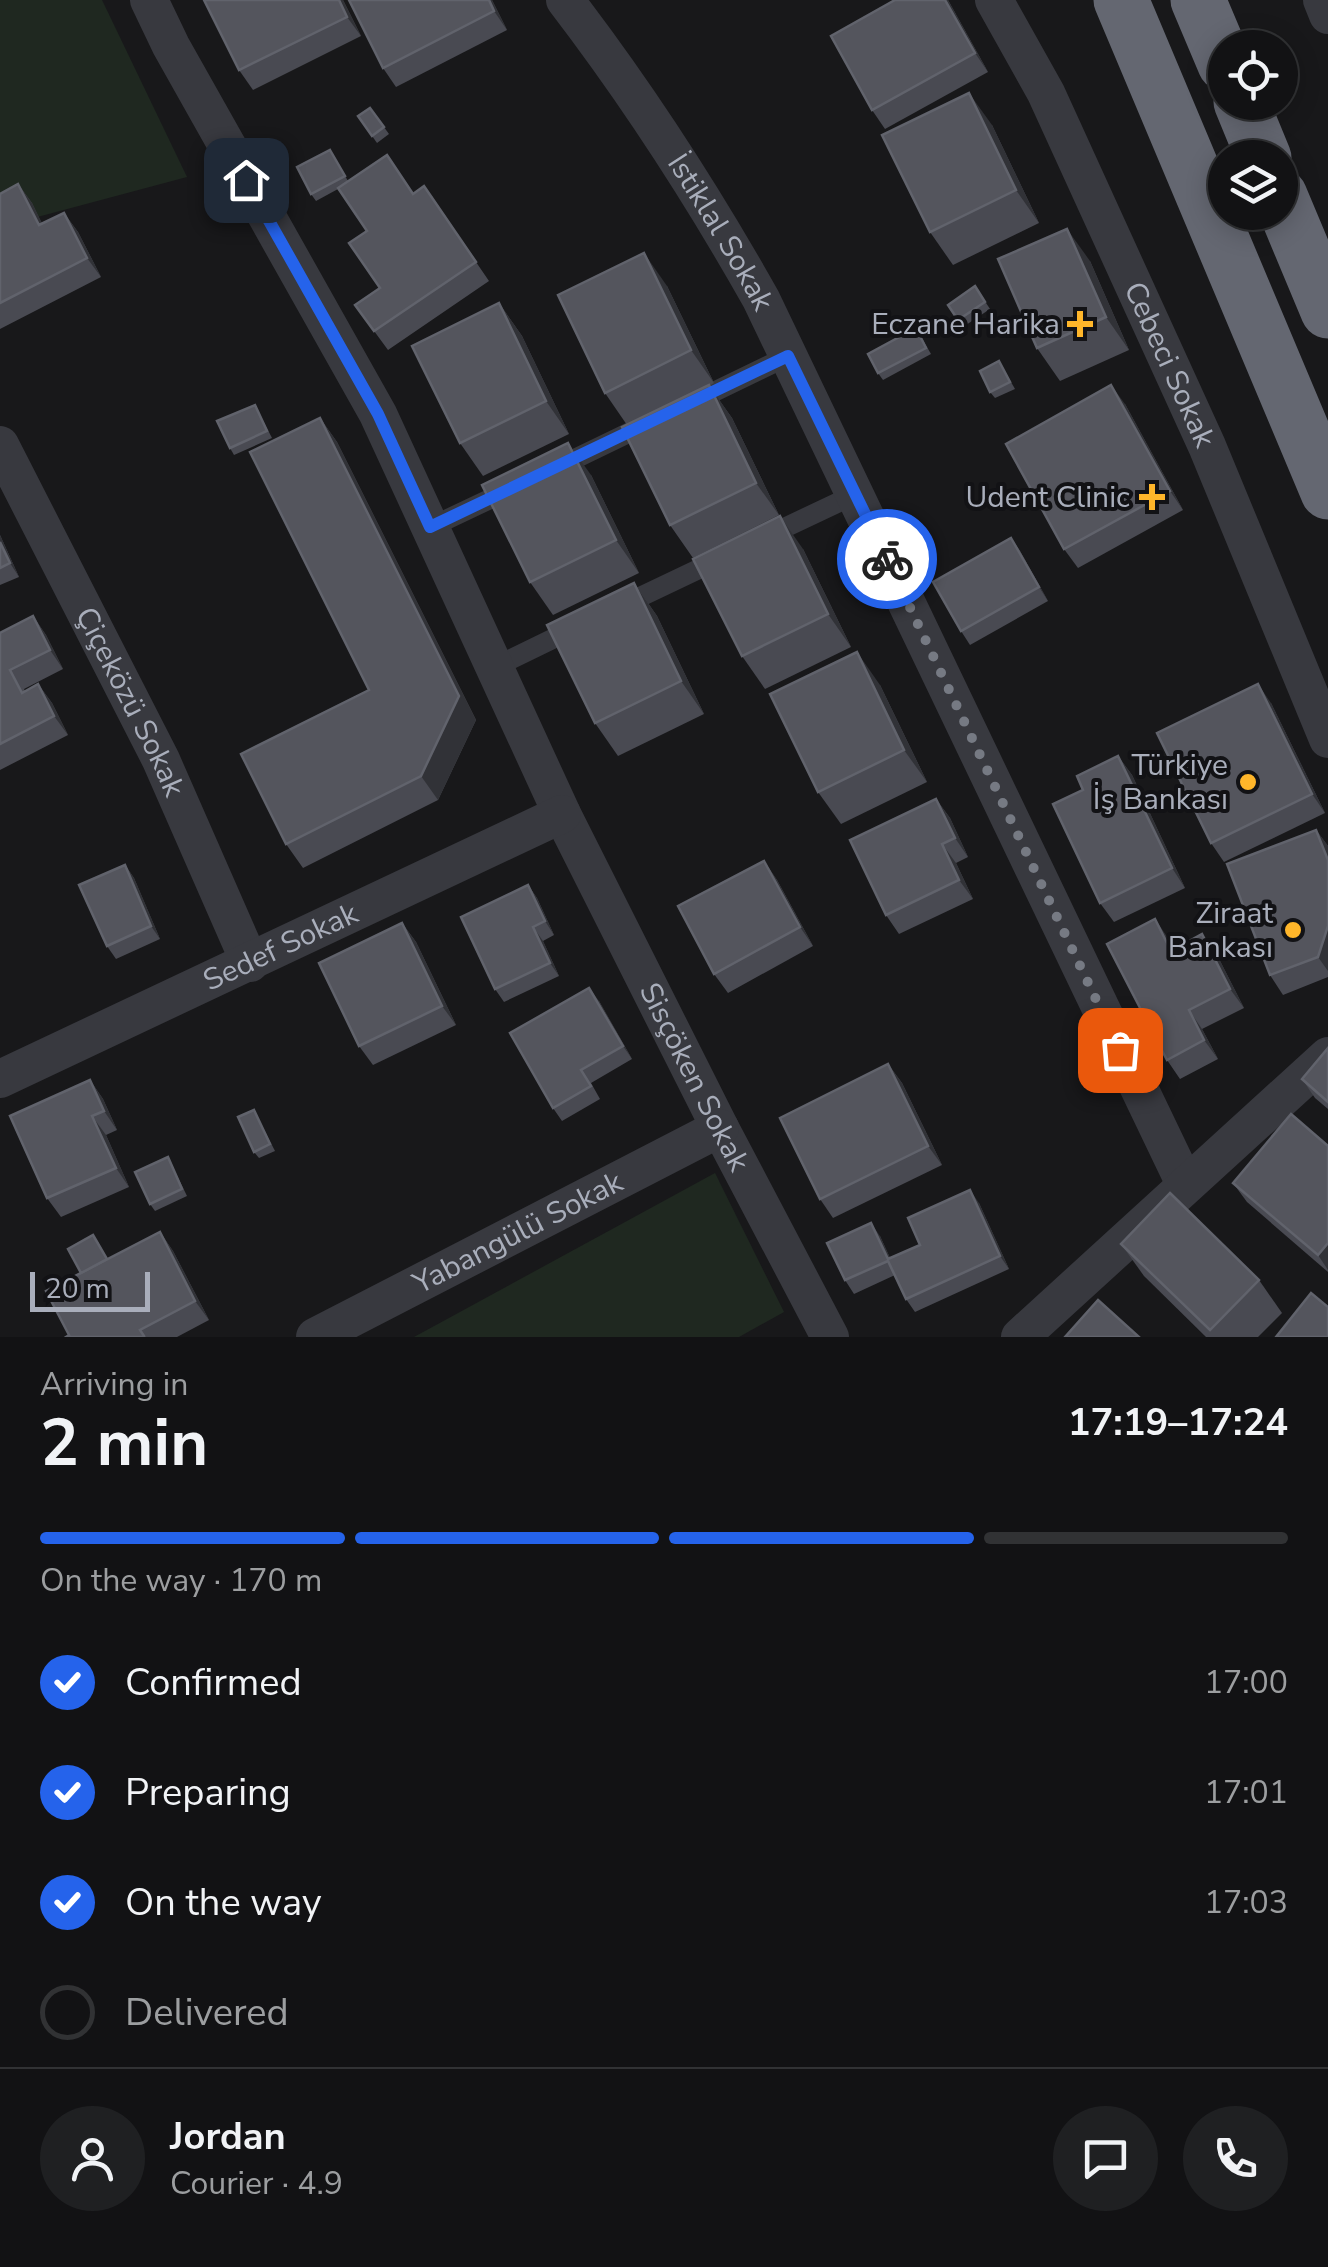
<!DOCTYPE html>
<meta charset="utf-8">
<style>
:root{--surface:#121214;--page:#1f2022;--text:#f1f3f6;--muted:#9c9ea0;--line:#313234;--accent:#2563eb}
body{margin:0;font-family:"Nunito Sans",sans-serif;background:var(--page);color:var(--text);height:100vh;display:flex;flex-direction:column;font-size:38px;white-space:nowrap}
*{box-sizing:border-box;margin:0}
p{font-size:32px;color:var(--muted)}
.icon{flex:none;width:55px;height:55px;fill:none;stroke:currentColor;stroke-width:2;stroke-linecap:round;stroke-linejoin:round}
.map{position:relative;height:1337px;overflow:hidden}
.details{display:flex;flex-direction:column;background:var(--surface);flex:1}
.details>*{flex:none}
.tools{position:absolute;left:1208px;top:30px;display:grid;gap:20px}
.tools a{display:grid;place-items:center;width:90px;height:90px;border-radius:50%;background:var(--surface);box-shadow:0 5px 25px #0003,0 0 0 2px var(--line);font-size:50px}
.scale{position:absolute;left:30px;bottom:25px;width:120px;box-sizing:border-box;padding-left:10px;border:5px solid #a9aebb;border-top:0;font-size:28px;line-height:35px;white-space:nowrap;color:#a9aebb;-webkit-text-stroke:8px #121215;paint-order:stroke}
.pin{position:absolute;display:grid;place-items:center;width:85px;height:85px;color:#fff;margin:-42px;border-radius:20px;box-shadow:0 5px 15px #0006}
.courier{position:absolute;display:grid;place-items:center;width:100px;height:100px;margin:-50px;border:8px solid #2563eb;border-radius:50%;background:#fff;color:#222;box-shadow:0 2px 12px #0007}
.head em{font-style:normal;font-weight:700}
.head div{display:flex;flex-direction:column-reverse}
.head{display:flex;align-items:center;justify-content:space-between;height:170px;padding:0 40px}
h1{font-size:65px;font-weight:700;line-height:75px}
.bar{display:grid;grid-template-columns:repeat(4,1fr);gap:15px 10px;align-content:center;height:120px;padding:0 40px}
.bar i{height:12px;border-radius:8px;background:var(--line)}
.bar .active{background:var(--accent)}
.bar p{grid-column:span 4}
.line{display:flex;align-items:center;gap:25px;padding:0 40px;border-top:2px solid var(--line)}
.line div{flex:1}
.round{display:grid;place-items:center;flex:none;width:105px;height:105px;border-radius:52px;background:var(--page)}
ol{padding:0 40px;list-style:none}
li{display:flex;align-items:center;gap:30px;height:110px}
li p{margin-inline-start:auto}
li .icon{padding:10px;border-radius:50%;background:var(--accent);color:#fff;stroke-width:4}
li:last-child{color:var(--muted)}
li i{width:55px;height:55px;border:5px solid var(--line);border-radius:50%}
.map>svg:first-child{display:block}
</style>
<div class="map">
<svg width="1328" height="1337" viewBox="0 0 1328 1337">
<rect width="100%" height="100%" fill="#18181a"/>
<!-- green -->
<g fill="#1f2820">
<path d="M0 0H102L187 177 0 227Z"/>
<path d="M715 1173 784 1312 739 1337H414Z"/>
</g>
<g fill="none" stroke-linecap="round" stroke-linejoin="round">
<!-- lane -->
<g stroke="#38393f" stroke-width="20">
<path d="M691 403 788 356"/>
<path d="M556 468 651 422"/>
<path d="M431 527 511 489"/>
<path d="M763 538 856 494"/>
<path d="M619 607 724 557"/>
<path d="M495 667 575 628"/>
</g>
<!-- street -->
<g stroke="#38393f" stroke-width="38">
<path id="s1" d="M149 0 171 46 378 414 562 814 720 1128 830 1337"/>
<path id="s2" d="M565 0C637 94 703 196 761 299L1185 1184"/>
<path id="s3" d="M994 0 1046 93 1207 446 1328 739"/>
<path d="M1322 0 1328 15"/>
<path id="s4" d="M0 445 161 760 250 963"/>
<path id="s5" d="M0 1079 562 814"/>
<path id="s6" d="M315 1337 720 1128"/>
<path d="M1020 1337 1328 1056"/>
</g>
<!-- highway -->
<g stroke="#646771" stroke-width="55">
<path d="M1121 0 1328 492"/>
<path d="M1198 0 1225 64"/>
<path d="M1241 102 1264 158"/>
<path d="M1280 196 1328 311"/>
</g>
</g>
<!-- wall -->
<g fill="#494a52">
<path d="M204 0H343L361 36 253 90 239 70Z"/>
<path d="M492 0 507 30 396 87 383 68Z"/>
<path d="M895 0H948L988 72 885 129 872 110Z"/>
<path d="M370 108 389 134 377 143 358 116Z"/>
<path d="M992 125 1039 223 953 265 930 232Z"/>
<path d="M330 150 348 181 413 193 424 186 489 281 388 350 355 305 380 288 367 231 338 189 316 201 311 194Z"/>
<path d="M18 184 32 203 42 224 64 213 78 232 101 277 0 329V194Z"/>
<path d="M1090 261 1129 350 1060 381 1037 348Z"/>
<path d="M667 286 714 383 709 386 732 418 779 515 693 558 670 525 627 425 605 393Z"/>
<path d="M975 286 990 309 963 327 948 305Z"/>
<path d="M499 303 522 336 569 434 483 476 460 443Z"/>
<path d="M920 335 931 354 883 380 878 373Z"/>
<path d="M999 361 1015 389 995 398 990 392Z"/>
<path d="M1125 404 1183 510 1078 568 1064 549Z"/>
<path d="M255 405 272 438 234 455 230 448Z"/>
<path d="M320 418 337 442 476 720 438 800 303 868 286 844 369 690Z"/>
<path d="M591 475 639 573 553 615 530 582Z"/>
<path d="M0 535 19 577 0 585Z"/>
<path d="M1011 538 1020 551 1048 601 970 645 961 631Z"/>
<path d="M803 549 851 647 765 689 742 656Z"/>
<path d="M634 583 657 616 704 714 618 756 595 723Z"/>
<path d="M33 616 46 635 63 669 24 689 25 691 38 684 52 703 68 735 0 770V633Z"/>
<path d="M880 685 927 782 841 824 818 792Z"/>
<path d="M1271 703 1325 813 1224 862 1211 843Z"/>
<path d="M1118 756 1132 775 1185 888 1114 922 1100 903 1083 790Z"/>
<path d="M936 799 950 818 968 857 956 863 973 899 899 934 886 915Z"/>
<path d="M1316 830 1328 846V977L1283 995 1270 975Z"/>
<path d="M764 861 777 880 813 946 728 993 714 974Z"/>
<path d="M125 865 134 878 160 939 116 959 107 946Z"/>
<path d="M528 885 537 898 554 935 543 941 559 976 504 1002 495 989Z"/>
<path d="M1155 919 1174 949 1216 953 1244 1008 1202 1029 1218 1059 1180 1079 1167 1060Z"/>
<path d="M402 923 416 942 456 1025 373 1065 359 1046Z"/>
<path d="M599 1001 632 1059 591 1083 600 1099 562 1121 553 1108Z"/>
<path d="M1328 1048V1109L1315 1098 1302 1079Z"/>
<path d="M888 1064 902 1083 942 1165 833 1218 820 1199Z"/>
<path d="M90 1080 103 1099 117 1130 106 1135 129 1187 61 1217 47 1198Z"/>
<path d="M254 1110 275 1151 259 1158 254 1152Z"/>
<path d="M1328 1146V1272L1247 1202 1233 1183Z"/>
<path d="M168 1157 187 1196 155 1211 150 1204Z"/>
<path d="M979 1203 1009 1269 915 1312 906 1299 895 1275 854 1294 845 1280 880 1236 890 1258 920 1245Z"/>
<path d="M160 1232 173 1251 209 1320 177 1337H66L69 1335 81 1273 98 1242 107 1259Z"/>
<path d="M1121 1244 1259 1280 1282 1313 1258 1337H1206L1144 1276Z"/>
</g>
<!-- shaded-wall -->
<g fill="#313237">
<path d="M339 0H343L361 36 347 17Z"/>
<path d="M489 0H492L507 30 494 11Z"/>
<path d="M945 0H948L988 72 975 53Z"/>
<path d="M969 93 992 125 1039 223 1016 190Z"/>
<path d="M18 184 32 203 53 245 39 225Z"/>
<path d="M64 213 78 232 101 277 87 258Z"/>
<path d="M1067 229 1090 261 1129 350 1106 317Z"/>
<path d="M644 253 667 286 714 383 691 350Z"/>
<path d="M499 303 522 336 569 434 546 401Z"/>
<path d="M709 385 732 418 779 515 756 483Z"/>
<path d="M1111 385 1125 404 1183 510 1170 491Z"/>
<path d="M320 418 337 442 476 720 438 800 421 776Z"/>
<path d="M568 443 591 475 639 573 616 540Z"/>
<path d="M780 516 803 549 851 647 828 614Z"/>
<path d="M0 535 19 577 10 563 0 542Z"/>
<path d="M1011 538 1020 551 1048 601 1039 587Z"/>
<path d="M634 583 657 616 704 714 681 681Z"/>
<path d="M33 616 46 635 63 669 50 650Z"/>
<path d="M857 652 880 685 927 782 904 750Z"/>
<path d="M38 684 52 703 68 735 54 716Z"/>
<path d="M1258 684 1271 703 1325 813 1312 794Z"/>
<path d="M1118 756 1132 775 1185 888 1172 868Z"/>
<path d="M936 799 950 818 968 857 955 838Z"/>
<path d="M1316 830 1328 846V860Z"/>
<path d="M942 844 956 863 973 899 959 880Z"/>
<path d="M764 861 777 880 813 946 800 927Z"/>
<path d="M125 865 134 878 160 939 151 926Z"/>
<path d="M528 885 537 898 554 935 545 921Z"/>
<path d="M1155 919 1168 938 1184 970 1171 951Z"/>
<path d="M402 923 416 942 456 1025 442 1006Z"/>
<path d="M1328 926V971L1318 957Z"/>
<path d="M533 927 543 941 559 976 550 963Z"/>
<path d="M1202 934 1216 953 1244 1008 1230 989Z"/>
<path d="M589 988 599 1001 632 1059 623 1046Z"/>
<path d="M1189 1010 1202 1029 1218 1059 1204 1040Z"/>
<path d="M888 1064 902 1083 942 1165 928 1146Z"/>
<path d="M90 1080 103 1099 117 1130 104 1111Z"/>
<path d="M92 1116 106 1135 129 1187 116 1168Z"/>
<path d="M970 1190 979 1203 1009 1269 1000 1256Z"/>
<path d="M871 1223 880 1236 897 1273 888 1259Z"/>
<path d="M160 1232 173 1251 209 1320 195 1301Z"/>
<path d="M1328 1243V1270L1318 1255Z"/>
</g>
<!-- building -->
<g fill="#54555d" stroke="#61636c" stroke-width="2.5">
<path d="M204 0H339L347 17 239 70Z"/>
<path d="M349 0H489L494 11 383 68Z"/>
<path d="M895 0H945L975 53 872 110 831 36Z"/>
<path d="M969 93 1016 190 930 232 882 135Z"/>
<path d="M370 108 384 127 372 136 358 116Z"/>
<path d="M330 150 345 176 311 194 297 167Z"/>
<path d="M387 155 413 194 424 186 476 262 374 331 355 305 380 288 349 243 367 231 338 188Z"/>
<path d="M18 184 39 225 64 213 87 258 0 303V194Z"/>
<path d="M1067 229 1106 317 1037 348 998 259Z"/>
<path d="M644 253 691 350 605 393 558 295Z"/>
<path d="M975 286 985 302 958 320 948 305Z"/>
<path d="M499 303 546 401 460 443 412 346Z"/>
<path d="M916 328 926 348 878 373 868 354Z"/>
<path d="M999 361 1010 382 990 392 980 371Z"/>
<path d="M709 385 756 483 670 525 622 427Z"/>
<path d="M1111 385 1170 491 1064 549 1006 444Z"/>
<path d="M255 405 267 431 230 448 217 421Z"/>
<path d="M320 418 459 696 421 776 286 844 241 754 369 690 250 452Z"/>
<path d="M568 443 616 540 530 582 482 485Z"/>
<path d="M780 516 828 614 742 656 693 559Z"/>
<path d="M1011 538 1039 587 961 631 933 582Z"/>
<path d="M0 542 10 563 0 568Z"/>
<path d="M634 583 681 681 595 723 547 625Z"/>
<path d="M33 616 50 650 10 670 22 693 38 684 54 716 0 744V633Z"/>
<path d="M857 652 904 750 818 792 770 694Z"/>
<path d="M1258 684 1312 794 1211 843 1157 733Z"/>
<path d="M1118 756 1172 868 1100 903 1053 804 1083 790 1077 776Z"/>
<path d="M936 799 955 838 942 844 959 880 886 915 850 840Z"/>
<path d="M1316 830 1328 860V926L1318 957 1270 975 1227 864Z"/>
<path d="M764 861 800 927 714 974 678 906Z"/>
<path d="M125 865 151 926 107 946 79 885Z"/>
<path d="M528 885 545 921 533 927 550 963 495 989 461 917Z"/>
<path d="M1155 919 1171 951 1202 934 1230 989 1189 1010 1204 1040 1167 1060 1107 944Z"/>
<path d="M402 923 442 1006 359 1046 319 963Z"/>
<path d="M589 988 623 1046 581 1070 591 1086 553 1108 510 1033Z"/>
<path d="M1328 1048V1102L1302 1079Z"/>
<path d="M888 1064 928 1146 820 1199 780 1118Z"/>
<path d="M90 1080 104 1111 92 1116 116 1168 47 1198 10 1116Z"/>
<path d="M254 1110 270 1144 254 1152 238 1117Z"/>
<path d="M1291 1114 1328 1146V1243L1318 1255 1233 1183Z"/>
<path d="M168 1157 182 1189 150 1204 135 1172Z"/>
<path d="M970 1190 1000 1256 906 1299 888 1261 845 1280 827 1243 871 1223 888 1259 920 1245 908 1218Z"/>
<path d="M1170 1193 1259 1280 1210 1330 1121 1244Z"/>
<path d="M160 1232 195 1301 140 1330 144 1336 142 1337H66L69 1335 46 1291Z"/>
<path d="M93 1235 107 1259 81 1273 68 1249Z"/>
<path d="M1311 1293 1328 1307V1337H1276Z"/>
<path d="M1098 1300 1139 1337H1065Z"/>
</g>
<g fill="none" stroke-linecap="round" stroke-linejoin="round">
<!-- done -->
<path stroke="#767a83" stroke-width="10" stroke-dasharray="0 18" d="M887 559 1120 1050"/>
<!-- route -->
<path stroke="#2563eb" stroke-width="12" d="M246 180 378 414 430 527 788 356 887 559"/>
</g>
<!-- markers -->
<g fill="#ffb62a" stroke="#121215" stroke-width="4">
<path d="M1075 309h10v10h10v10h-10v10h-10v-10h-10v-10h10z"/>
<path d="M1147 482h10v10h10v10h-10v10h-10v-10h-10v-10h10z"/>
<circle cx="1248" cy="782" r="10"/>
<circle cx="1293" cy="930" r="10"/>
</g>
<g text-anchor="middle" stroke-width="8" stroke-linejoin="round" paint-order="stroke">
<!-- street labels -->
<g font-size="30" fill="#a9aebb" stroke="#121215">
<text dy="10" stroke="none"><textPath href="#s2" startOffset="280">İstiklal Sokak</textPath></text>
<text dy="10" stroke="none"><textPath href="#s3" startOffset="405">Cebeci Sokak</textPath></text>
<text dy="10" stroke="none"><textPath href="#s4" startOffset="288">Çiçeközü Sokak</textPath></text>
<text dy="10" stroke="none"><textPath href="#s5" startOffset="310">Sedef Sokak</textPath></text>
<text dy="10" stroke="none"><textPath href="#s1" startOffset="1208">Sisçöken Sokak</textPath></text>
<text dy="10" stroke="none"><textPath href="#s6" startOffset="228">Yabangülü Sokak</textPath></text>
</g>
<!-- poi labels -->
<g font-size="30" fill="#a9aebb" stroke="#121215" text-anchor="end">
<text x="1060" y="334">Eczane Harika</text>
<text x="1130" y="507">Udent Clinic</text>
<text x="1228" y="775">Türkiye<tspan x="1228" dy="34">İş Bankası</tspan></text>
<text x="1273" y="923">Ziraat<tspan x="1273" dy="34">Bankası</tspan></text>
</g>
</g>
</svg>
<div class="tools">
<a><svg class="icon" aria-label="locate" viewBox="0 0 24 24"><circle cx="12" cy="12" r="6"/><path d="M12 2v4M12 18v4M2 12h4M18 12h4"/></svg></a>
<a><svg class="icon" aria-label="layers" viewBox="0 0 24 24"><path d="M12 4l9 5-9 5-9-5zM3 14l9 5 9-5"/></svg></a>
</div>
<div class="scale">20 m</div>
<div class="pin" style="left:1120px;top:1050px;background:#ea580c"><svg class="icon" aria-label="bag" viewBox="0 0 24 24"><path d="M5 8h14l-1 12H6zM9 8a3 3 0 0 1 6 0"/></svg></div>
<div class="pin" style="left:246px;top:180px;background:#1f2937"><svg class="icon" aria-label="home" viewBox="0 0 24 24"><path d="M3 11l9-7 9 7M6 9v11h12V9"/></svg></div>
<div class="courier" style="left:887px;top:559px"><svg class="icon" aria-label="bike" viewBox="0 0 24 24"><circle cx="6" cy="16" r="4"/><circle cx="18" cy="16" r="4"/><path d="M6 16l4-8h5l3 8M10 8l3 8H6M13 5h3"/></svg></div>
</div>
<section class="details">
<div class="head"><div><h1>2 min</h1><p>Arriving in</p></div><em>17:19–17:24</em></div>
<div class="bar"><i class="active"></i><i class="active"></i><i class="active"></i><i></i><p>On the way · 170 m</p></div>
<ol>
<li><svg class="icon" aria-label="check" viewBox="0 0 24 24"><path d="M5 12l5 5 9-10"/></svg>Confirmed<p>17:00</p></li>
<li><svg class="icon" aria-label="check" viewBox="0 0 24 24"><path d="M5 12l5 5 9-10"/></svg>Preparing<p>17:01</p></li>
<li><svg class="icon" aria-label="check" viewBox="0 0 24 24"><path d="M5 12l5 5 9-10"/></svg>On the way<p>17:03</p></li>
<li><i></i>Delivered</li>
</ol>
<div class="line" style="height:180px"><a class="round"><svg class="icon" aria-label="person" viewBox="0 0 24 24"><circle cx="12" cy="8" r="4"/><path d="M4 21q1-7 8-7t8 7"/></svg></a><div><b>Jordan</b><p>Courier · 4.9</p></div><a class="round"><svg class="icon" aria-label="chat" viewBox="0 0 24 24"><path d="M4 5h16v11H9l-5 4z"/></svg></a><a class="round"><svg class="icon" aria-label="phone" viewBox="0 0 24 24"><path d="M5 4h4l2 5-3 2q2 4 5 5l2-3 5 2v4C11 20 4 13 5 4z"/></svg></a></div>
</section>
